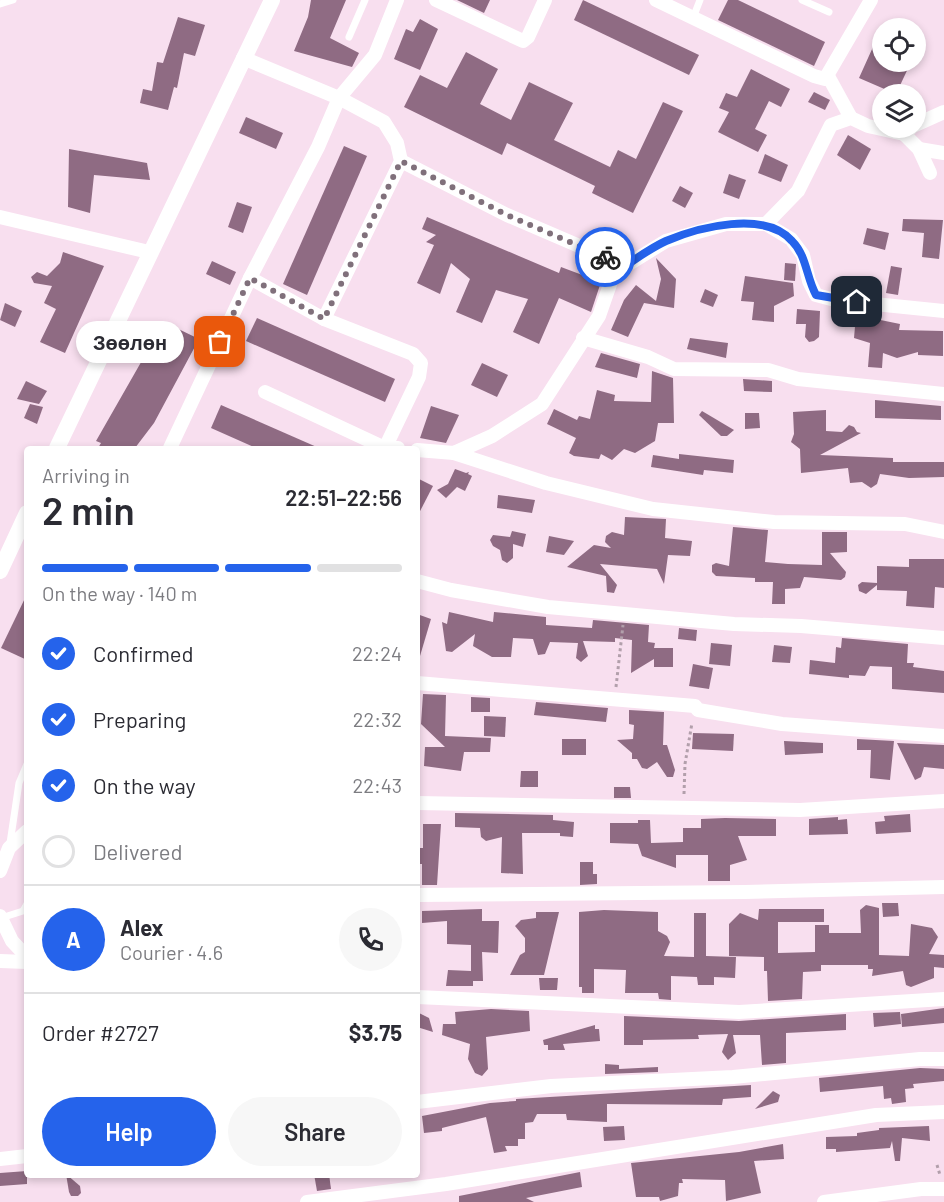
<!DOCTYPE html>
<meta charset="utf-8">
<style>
:root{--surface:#fff;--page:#f7f7f7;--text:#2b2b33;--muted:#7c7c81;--line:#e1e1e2;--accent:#2563eb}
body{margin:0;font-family:Barlow,sans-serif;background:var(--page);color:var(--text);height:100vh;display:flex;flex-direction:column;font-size:22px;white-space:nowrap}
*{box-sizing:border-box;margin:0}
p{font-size:20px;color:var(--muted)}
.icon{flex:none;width:33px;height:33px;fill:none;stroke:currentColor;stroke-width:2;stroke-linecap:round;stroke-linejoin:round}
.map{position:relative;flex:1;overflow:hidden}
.details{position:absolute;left:24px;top:446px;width:396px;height:732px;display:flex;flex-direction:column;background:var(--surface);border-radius:6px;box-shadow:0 3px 9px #0003}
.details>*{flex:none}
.controls{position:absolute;left:872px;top:18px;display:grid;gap:12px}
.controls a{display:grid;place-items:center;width:54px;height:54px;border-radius:50%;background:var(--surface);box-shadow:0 3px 9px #0003;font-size:30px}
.pin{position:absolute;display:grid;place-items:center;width:51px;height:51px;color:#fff;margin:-26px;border-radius:12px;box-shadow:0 3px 9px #0006}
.courier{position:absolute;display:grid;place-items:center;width:60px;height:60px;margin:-30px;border:4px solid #2563eb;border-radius:50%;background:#fff;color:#222;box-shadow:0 2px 8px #0007}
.bubble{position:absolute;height:42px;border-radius:21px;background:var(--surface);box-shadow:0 3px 9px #0003;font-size:20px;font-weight:600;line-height:42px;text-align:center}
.summary em{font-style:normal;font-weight:600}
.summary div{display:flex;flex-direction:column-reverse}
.summary{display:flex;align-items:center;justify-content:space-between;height:102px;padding:0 18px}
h1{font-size:39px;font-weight:600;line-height:45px}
.bar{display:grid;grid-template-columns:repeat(4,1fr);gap:9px 6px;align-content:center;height:72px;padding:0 18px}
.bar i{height:8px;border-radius:4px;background:var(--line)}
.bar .current{background:var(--accent)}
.bar p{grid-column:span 4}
.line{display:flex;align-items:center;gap:15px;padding:0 18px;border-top:2px solid var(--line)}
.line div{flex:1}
.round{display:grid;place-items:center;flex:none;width:63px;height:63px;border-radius:32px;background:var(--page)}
ol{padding:0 18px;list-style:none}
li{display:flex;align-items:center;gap:18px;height:66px}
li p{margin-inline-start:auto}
li .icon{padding:6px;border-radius:50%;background:var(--accent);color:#fff;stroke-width:4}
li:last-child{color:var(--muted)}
li i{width:33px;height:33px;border:3px solid var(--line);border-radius:50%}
.button{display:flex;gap:12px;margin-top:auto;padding:12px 18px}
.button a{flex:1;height:69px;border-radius:36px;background:var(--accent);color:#fff;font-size:24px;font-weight:600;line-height:69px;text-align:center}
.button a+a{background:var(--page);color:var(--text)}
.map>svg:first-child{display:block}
</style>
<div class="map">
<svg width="944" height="1202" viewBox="0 0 944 1202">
<rect width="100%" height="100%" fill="#f8dfef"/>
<!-- building -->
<g fill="#8f6b83">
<path d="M311 0H346L330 38 359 53 352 67 294 51 308 17Z"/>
<path d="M457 0H490L484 13Z"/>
<path d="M583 0 699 55 689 75 574 20Z"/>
<path d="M728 0H738L825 42 814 66 718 20Z"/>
<path d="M178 17 205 25 195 56 184 53 177 88 174 87 168 110 140 103 143 89 152 91 157 62 163 63Z"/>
<path d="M420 19 438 29 420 70 394 59 406 29 413 32Z"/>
<path d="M882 27V62H911L896 94 859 78Z"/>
<path d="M466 52 498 69 480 104 511 120 529 82 573 103 554 140 610 167 618 150 636 159 663 102 683 111 633 213 592 193 595 186 507 143 502 155 404 107 420 75 447 88Z"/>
<path d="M751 69 790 89 781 107 769 101 755 129 767 135 758 152 718 132 729 112 719 108 726 93 737 97Z"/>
<path d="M814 92 830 100 825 110 808 102Z"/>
<path d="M246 117 283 133 276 149 239 133Z"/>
<path d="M848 135 871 149 860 170 837 155Z"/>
<path d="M344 146 367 156 307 295 283 284Z"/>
<path d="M69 149 147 163 150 180 94 175 90 213 68 207Z"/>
<path d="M765 154 788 165 781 182 758 173Z"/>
<path d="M729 174 746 180 739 199 723 193Z"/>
<path d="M680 186 693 193 685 208 672 201Z"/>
<path d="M237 202 252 207 243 233 228 227Z"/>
<path d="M427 217 559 273 561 267 601 282 591 312 559 298 539 344 513 332 528 299 496 290 482 323 456 312 470 279 451 263 440 294 417 283 434 245 426 242 436 235 422 229Z"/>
<path d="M903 219 943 220 939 259 922 257 924 233 902 231Z"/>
<path d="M867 228 889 233 885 250 863 244Z"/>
<path d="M63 252 104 266 65 353 40 342 56 309 44 303 52 286 34 283 31 277 37 272 47 276 60 263Z"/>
<path d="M656 258 676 279 674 308 644 303 628 337 611 330 624 300 636 285 656 301 661 279Z"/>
<path d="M212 261 236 272 230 285 206 274Z"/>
<path d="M785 263 796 264 795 281 784 280Z"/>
<path d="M891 266 902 268 898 295 886 293Z"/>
<path d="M745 276 793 283 794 296 774 306V322L752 320 754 302 741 301Z"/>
<path d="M705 289 718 295 713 307 700 302Z"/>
<path d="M5 303 22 311 15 327 0 320Z"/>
<path d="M797 309 820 311 819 337 814 341 809 342 805 337 806 324H796Z"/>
<path d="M856 315 900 324 899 330 943 331V356L918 355V352L897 358 883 353 882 368 868 367 870 343 854 338Z"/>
<path d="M257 318 395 379 385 402 246 341Z"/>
<path d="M164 322 199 339 154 423 135 448H98L101 443 96 441Z"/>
<path d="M690 338 728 343 726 358 687 349Z"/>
<path d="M601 353 640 364 637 378 595 367Z"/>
<path d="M482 363 508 375 497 397 471 385Z"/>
<path d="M652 371 673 378 674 423H658L655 441 635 453 624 449 612 460 601 454 599 459 574 456 569 453 576 438 547 424 554 409 577 420 579 416 590 419 597 390 615 395 614 401 651 402Z"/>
<path d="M743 379 772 381V392L744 391Z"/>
<path d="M26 381 47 391 39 404 17 399Z"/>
<path d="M875 400 941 406V420L875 418Z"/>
<path d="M30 404 43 407 37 424 24 418Z"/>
<path d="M221 405 319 448H256L211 428Z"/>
<path d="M431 406 459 415 446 443 420 438Z"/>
<path d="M826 410V431L842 432 849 425 854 427 857 432 861 433 820 455 893 458V462H944V477L909 478 880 474 877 484 871 488 862 482 850 483 848 468 801 473 800 449 791 442 794 434 793 412Z"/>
<path d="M702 411 734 430 727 436H721L699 415Z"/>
<path d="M745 413H759L760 428 745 429Z"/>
<path d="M679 454 734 460 733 473 704 470 703 475 651 467 653 455 679 459Z"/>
<path d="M455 469 466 473 469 472 468 474 472 476 465 491 457 487 446 498 437 490 448 484Z"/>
<path d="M417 478 433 486 417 517Z"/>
<path d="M498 495 535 500 532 513 497 508Z"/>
<path d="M625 517 666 519 665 538 692 541 690 556 668 555 664 584 657 569 600 564 617 585 614 593 607 592 606 576 567 567 594 545 611 548 605 542 606 536 612 532 624 535Z"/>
<path d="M733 527 768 530 765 562 788 564 822 565V532H847V552L830 553 846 572 845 577 841 580 804 577 800 588 785 589V604H772L773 582H755V578L716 576 712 572V565L716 563 729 566Z"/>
<path d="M512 531 526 534 523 547 513 544V558L507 563 502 560 500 550 493 546 490 540 493 535 510 537Z"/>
<path d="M549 536 574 541 564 555 546 552Z"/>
<path d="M909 559H944V588L935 587 934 608 906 606 907 591 877 590V585L866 594 859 591 858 585 862 582 877 583V566L909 567Z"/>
<path d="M27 594V660L1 648Z"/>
<path d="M449 612 493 622 494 612 546 617V625L592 628 593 620 649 625 648 642 655 643 654 648H673V667H654V659L631 673 632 640 615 638V642L583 641 588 656 581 662 576 658 578 643 550 642 545 654 538 655 533 639 513 638 511 657H492L473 646 475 634 452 652 446 651 442 622 447 624Z"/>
<path d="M417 614 431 619 420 656H417Z"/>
<path d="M679 628 697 630 696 641 678 639Z"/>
<path d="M842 638 908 644 907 663H914L913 667 944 671V693L892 689V667L870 666 865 676 849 675V678L809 674 810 660 835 663 836 647 841 648Z"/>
<path d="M711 643 732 645 730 666 709 664Z"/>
<path d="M774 645 792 647 790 663 772 662Z"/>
<path d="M693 664 713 668 709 689 689 686Z"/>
<path d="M423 694 446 695 445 736 491 738 490 752H464L461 771 424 766 425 747H445L421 724Z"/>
<path d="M471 697 490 698V712H471Z"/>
<path d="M536 702 608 708 606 722 534 715Z"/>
<path d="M629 710 664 712 663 745H667L675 770 673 777H667L657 762 647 769 642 768 637 759H632V753L617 740 633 739 634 725 629 724Z"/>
<path d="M484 716 506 717 505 737 484 736Z"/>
<path d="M693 733 734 734 733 751 692 749Z"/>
<rect x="562" y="739" width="24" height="16"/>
<path d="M857 739 894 741 890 780 870 778 871 750H857Z"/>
<path d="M784 741 823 743V753L785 755Z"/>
<path d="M897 743 944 745V769L924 767 921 777 915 780Z"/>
<path d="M521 771H538V787H520Z"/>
<path d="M614 787H630L631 798H614Z"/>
<path d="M455 813 553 815V820L574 822 573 837 560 836V833H522L523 874 501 873 502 837 486 841 481 837 480 828 455 827Z"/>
<path d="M910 814 911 832 876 834 875 822 885 821 884 816Z"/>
<path d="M838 817V820L847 819 848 834 809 835V819Z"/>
<path d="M725 818 776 819V836H738L747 860 730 865V881H708V855H676V868L642 856 638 844 610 843V823H638V820H650L651 843 683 842V828H701V819Z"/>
<path d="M423 824H441L437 885H422V864H417V848H423Z"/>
<path d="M580 862H593V874H597V884L580 885Z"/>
<path d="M882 903H898L899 916 883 917Z"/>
<path d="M866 905 879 908V955L909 956 911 924 932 928 938 937 929 954 944 955V968L934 967V978L911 987 906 985 903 971 872 976 873 969H868V965H821V971L803 972 802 999 768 1001 767 971H764V957L729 956V924L740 913 758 920 759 909H824V922H778V953L815 952V925H829V933H861L860 910Z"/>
<path d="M482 909V921H499L498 953 482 952 483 981H473V986H446L448 970 471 971V945L447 944V921L422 923V911Z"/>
<path d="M604 910 658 912V931L667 936 670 942 664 956 694 957V913H706V956L736 957 735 978 714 977V985H698L697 977 671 976V1000L659 999 658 993H625L626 970 594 969V993H582V987H579V912Z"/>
<path d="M536 912H559L544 975H510L520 955 525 952V938L515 926 521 920 536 918Z"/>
<path d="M539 978H558L557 990H540Z"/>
<path d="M944 1008V1023L902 1027 901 1014Z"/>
<path d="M491 1009 529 1011 530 1031 486 1037 488 1069 482 1076 475 1073 468 1059 470 1044 442 1035 443 1024H456L455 1012Z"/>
<path d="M417 1012 429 1018 433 1032 417 1027Z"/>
<path d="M900 1012 901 1024 874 1027 873 1013Z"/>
<path d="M846 1014V1030L786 1033V1063L762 1065 760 1035H733L736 1053 728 1060 722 1052 728 1034 698 1035 699 1039 643 1040V1045H624V1016L739 1021Z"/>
<path d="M595 1025V1029H599L600 1041 563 1044 565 1050H548V1045H544L543 1040Z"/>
<path d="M605 1064 619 1065V1069L658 1067V1072L605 1074Z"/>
<path d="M920 1068 944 1069V1081L913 1084 914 1088 905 1089 906 1102 892 1104 891 1098 884 1099 883 1086 820 1092 819 1078Z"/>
<path d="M751 1085V1097L723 1099 722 1105 607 1104V1122L567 1120 566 1114H537L533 1122 525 1123V1139H518V1146H505L507 1151 494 1153 486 1117 442 1128V1131L424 1133 422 1116 490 1103 516 1101V1099Z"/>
<path d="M773 1091 780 1095 778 1102 755 1109Z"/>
<path d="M624 1126 625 1140 604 1141 603 1127Z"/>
<path d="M929 1126 930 1141 902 1138 900 1161H895L892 1141 890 1148 836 1152V1149H826V1137L857 1136V1133L879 1130V1128Z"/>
<path d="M783 1144 784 1159 754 1161 761 1193 726 1201 725 1180 682 1179 683 1183H679L678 1196 660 1201 659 1197H636L631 1163 739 1152Z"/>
<path d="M27 1171V1184L0 1186V1173Z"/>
<path d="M580 1172 582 1187 526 1198 534 1202H459V1196Z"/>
<path d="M66 1174 80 1186 81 1193 78 1196H71L69 1192Z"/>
<path d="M314 1174H329L331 1189 317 1191Z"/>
</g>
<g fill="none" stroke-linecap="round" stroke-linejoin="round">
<!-- path -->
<g stroke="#b29fab" stroke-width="3" stroke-dasharray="3 3" stroke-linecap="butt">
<path d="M616 687 623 625"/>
<path d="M684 794 685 764 692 723"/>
<path d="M937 1165 940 1175"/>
</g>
<!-- service -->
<g stroke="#fff" stroke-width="7">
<path d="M802 0 829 12"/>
<path d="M0 4 13 0"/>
<path d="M693 18 700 0"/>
<path d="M349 37 365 0"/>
<path d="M10 843 19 783 27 764"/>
<path d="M1 918 23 911 27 904"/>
</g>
<!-- minor -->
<g stroke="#fff" stroke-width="14">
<path d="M436 0 523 41 528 37 545 0"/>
<path d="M656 0 814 76 825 79 871 0"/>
<path d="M243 58 339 98 384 122 397 143 401 161 324 319"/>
<path d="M828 76 851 118"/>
<path d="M915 125 944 112"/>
<path d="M904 134 919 149 930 173"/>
<path d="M919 149 944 153"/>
<path d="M401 161 507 215 607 258 614 273"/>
<path d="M0 217 149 252"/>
<path d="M766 224 798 191 831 125 851 118 868 126 904 134 911 128"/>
<path d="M250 278 324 319 413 354 421 363 419 377 385 448"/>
<path d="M583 338 648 357 674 369 768 370 798 379 944 394"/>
<path d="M265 392 385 448H398"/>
<path d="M170 448 250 278 318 147 339 98 375 55 397 0"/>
<path d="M417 450 454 453 492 436 542 404 599 316 614 273 666 241 726 224H766L791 239 803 255 809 281 816 295 835 300 944 311"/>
<path d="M454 453 546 483 653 509 774 522 905 524 944 532"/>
<path d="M417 581 451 590 548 607 734 624 801 626 944 638"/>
<path d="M417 683 695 706 698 710 782 724 944 736"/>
<path d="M417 803 800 810 944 801"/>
<path d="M0 871 9 848 27 831"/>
<path d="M417 895 745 892 944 887"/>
<path d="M0 916 12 941 27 957"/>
<path d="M0 961 27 962"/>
<path d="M417 997 739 1012 944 999"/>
<path d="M417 1102 551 1086 733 1077 920 1059H944"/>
<path d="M0 1159 27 1156"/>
<path d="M307 1202 446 1184 876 1115 944 1112"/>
<path d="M824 1202 921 1189H944"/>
</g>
<!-- tertiary -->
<g stroke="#fff" stroke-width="16">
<path d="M57 448 272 0"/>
<path d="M0 571 27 513"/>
</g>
</g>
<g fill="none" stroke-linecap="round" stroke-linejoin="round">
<!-- done -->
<path stroke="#80707b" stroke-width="6" stroke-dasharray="0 10.8" d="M220 342 250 278 324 319 401 161 507 215 605 257"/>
<!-- route -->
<path stroke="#2563eb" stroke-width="8" d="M605 257 614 273C631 263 648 249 666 241 699 227 765 210 792 241 807 256 806 277 816 295L857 302"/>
</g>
</svg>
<div class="controls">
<a><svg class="icon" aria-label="locate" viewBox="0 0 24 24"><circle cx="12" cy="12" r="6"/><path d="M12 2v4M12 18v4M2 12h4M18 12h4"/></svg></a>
<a><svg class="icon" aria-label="layers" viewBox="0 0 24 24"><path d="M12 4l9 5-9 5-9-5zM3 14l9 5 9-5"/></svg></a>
</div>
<div class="pin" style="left:220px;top:342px;background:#ea580c"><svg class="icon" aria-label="bag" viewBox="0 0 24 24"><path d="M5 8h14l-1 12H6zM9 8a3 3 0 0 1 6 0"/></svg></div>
<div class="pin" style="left:857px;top:302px;background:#1f2937"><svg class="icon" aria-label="home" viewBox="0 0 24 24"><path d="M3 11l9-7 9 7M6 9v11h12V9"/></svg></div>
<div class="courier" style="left:605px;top:257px"><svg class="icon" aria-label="bike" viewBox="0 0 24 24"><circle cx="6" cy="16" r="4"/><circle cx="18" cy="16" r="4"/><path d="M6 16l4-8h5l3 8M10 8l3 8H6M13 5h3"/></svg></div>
<div class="bubble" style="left:76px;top:321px;width:108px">Зөөлөн</div>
<section class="details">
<div class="summary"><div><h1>2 min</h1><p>Arriving in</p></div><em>22:51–22:56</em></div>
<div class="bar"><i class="current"></i><i class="current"></i><i class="current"></i><i></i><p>On the way · 140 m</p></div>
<ol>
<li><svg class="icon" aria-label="check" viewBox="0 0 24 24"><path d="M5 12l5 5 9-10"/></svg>Confirmed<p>22:24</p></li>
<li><svg class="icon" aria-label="check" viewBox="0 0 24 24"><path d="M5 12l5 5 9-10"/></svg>Preparing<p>22:32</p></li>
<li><svg class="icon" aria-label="check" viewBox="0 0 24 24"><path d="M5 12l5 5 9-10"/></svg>On the way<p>22:43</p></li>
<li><i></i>Delivered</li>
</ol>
<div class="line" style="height:108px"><b class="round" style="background:var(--accent);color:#fff">A</b><div><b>Alex</b><p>Courier · 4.6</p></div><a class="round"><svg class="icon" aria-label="phone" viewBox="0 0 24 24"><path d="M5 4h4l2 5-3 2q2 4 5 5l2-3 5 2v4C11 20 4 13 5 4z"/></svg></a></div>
<div class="line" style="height:78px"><div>Order #2727</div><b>$3.75</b></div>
<div class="button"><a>Help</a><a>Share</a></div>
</section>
</div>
